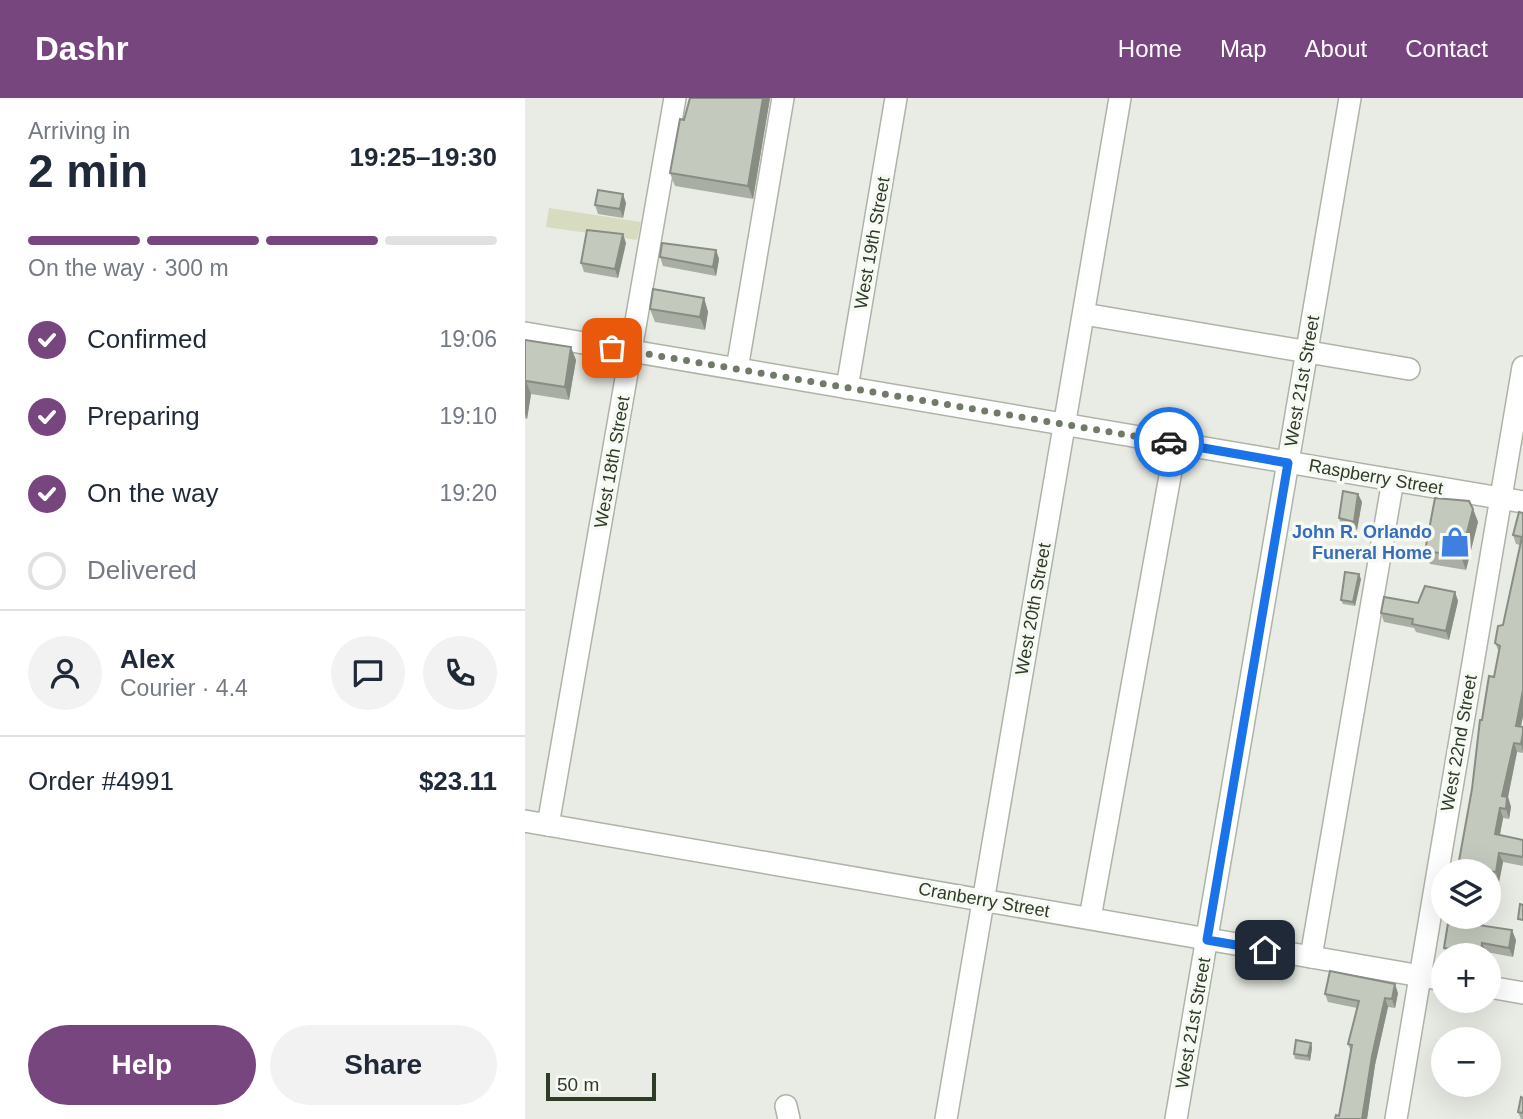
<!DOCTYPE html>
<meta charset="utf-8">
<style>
:root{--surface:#fff;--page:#f2f2f3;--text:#1f2937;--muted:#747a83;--line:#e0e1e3;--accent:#78467e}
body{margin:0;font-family:Helvetica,sans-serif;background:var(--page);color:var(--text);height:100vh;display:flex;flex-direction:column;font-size:26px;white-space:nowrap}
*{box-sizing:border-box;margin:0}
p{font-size:23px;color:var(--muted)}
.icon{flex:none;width:38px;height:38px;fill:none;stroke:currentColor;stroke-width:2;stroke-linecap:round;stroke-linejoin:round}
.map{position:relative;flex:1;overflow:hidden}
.panel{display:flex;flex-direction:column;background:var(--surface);width:525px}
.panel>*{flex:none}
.tools{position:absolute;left:906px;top:761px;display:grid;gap:14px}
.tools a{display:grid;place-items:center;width:70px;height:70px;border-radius:50%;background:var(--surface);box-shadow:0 7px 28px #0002;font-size:35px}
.scale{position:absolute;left:21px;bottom:18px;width:110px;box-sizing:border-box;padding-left:7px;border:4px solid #2e3c25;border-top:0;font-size:19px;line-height:24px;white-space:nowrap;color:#2e3c25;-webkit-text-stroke:5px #f7f9f4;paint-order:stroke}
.pin{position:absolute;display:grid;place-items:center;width:60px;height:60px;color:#fff;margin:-30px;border-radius:14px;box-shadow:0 4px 10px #0006}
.courier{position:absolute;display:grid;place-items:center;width:70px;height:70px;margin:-35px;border:5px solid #1a73e8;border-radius:50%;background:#fff;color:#222;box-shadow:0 2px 9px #0007}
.head em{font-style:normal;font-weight:700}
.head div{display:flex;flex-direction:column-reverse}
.head{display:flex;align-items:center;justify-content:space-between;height:119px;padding:0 28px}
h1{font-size:46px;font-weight:700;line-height:52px}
.bar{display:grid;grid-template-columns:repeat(4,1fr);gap:10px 7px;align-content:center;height:84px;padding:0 28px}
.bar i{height:9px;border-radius:5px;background:var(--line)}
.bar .active{background:var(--accent)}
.bar p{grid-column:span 4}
.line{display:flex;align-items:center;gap:18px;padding:0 28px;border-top:2px solid var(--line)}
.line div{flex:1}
.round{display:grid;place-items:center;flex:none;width:74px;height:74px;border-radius:37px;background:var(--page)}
ol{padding:0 28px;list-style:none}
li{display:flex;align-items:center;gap:21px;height:77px}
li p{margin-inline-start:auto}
li .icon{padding:7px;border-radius:50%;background:var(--accent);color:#fff;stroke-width:4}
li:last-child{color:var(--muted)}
li i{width:38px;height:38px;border:4px solid var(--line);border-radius:50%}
.button{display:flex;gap:14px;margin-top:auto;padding:14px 28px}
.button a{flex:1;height:80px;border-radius:42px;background:var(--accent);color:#fff;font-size:28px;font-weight:700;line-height:80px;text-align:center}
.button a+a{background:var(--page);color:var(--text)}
header{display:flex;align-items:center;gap:42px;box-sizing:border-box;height:98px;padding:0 35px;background:var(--accent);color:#fff}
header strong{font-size:33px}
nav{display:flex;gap:38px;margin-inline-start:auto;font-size:24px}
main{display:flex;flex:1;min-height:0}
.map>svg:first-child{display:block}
</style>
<header>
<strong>Dashr</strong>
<nav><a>Home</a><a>Map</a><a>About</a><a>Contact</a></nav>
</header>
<main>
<section class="panel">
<div class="head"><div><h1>2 min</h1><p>Arriving in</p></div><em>19:25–19:30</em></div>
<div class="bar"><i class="active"></i><i class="active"></i><i class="active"></i><i></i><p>On the way · 300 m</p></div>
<ol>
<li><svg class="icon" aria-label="check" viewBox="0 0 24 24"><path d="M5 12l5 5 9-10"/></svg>Confirmed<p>19:06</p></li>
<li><svg class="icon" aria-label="check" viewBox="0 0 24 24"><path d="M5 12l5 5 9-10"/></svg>Preparing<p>19:10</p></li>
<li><svg class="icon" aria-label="check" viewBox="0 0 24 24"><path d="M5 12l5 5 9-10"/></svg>On the way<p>19:20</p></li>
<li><i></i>Delivered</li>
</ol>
<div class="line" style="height:126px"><a class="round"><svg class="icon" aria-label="person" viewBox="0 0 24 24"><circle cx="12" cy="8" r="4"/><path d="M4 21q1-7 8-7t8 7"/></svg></a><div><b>Alex</b><p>Courier · 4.4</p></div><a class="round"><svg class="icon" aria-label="chat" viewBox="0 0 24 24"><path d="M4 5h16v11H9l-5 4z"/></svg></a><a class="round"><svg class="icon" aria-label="phone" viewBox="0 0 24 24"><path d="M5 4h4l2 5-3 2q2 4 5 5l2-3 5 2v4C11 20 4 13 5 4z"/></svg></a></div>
<div class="line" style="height:91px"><div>Order #4991</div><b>$23.11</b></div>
<div class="button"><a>Help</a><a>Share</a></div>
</section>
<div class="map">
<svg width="998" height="1021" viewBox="0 0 998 1021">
<rect width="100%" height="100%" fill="#e9ece4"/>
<!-- green -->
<path fill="#d7dbbf" d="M24 110 116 124 112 142 21 129Z"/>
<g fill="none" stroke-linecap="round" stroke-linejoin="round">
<!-- minor casing -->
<g stroke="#adb4a7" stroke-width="24">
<g id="minor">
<path d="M559 216 884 271"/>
<path d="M0 235 998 404"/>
<path d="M212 271 258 0"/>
<path d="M322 290 371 0"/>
<path d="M0 723 919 882"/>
<path d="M23 727 150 0"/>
<path d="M565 820 651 345"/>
<path d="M786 859 868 382"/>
<path d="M964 889 998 895"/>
<path d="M261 1008 264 1021"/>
<path d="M421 1021 595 0"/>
<path d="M651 1021 825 0"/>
<path d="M871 1021 998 269"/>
</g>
</g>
<!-- minor -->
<use href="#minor" stroke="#fff" stroke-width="21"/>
</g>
<!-- wall -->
<g fill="#a8aea3">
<path d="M165 0H245L228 101 150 88 145 75Z"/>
<path d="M101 105 98 120 73 116 70 107Z"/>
<path d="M101 145 93 180 59 174 56 165Z"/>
<path d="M191 152 194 161 191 178 138 168 135 159Z"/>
<path d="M179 200 183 214 180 232 130 224 125 211Z"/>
<path d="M0 242 51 262 44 302 6 296 2 321 0 320Z"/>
<path d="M833 396 837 404 832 432 817 429 814 420Z"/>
<path d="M948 411 953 424 941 472 905 466 900 453Z"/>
<path d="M998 415V618L996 629H998V655L992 654 983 699 986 709 984 721 978 720 975 737 998 742V768L978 764 974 784 966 782 964 793V774L947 691 957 622 969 579 974 554 970 545 978 527 995 447 991 446 988 437Z"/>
<path d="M836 481 830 508 818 506 816 502Z"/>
<path d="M930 494 933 503 924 542 891 534 889 530 859 524 856 515Z"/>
<path d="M958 828 991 842 988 859 961 854 960 858H922L919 850Z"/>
<path d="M873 895 870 910 863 909 850 967 842 1021H810L814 1018 826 954 823 946 832 910 803 904 800 896Z"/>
<path d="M786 945 787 950 785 963 770 961 769 956Z"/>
<path d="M998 1000V1021H996L993 1014Z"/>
</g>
<!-- shaded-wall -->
<g fill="#888d84">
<path d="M238 0H245L228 101 223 88Z"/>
<path d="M98 96 101 105 98 120 95 111Z"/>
<path d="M98 136 101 145 93 180 90 171Z"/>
<path d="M191 152 194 161 191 178 188 169Z"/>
<path d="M179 200 183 214 180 232 175 219Z"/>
<path d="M46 249 51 262 44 302 40 289Z"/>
<path d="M1 283 6 296 2 321 0 315V290Z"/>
<path d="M833 396 837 404 832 432 829 424Z"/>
<path d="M948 411 953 424 941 472 936 458Z"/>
<path d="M834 476 836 481 830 508 828 504Z"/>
<path d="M930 494 933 503 924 542 921 533Z"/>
<path d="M998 592V618L994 637 991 628Z"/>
<path d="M998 635V653L996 646Z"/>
<path d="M989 645 992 654 983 699 986 709 984 721 977 698Z"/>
<path d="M975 710 978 720 973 746 970 736Z"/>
<path d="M974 755 978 764 974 784 971 774Z"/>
<path d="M955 819H960L957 836 953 827Z"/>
<path d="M987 832 991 842 988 859 984 850Z"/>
<path d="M957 845 961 854 960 858H956V855Z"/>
<path d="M870 886 873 895 870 910 867 901Z"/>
<path d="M860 900 863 909 850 967 842 1021H837L847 958Z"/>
<path d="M786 945 787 950 785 963 783 958Z"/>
</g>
<!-- building -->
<g fill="#c3cabd" stroke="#888d84" stroke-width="2">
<path d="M165 0H238L223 88 145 75 155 21 159 22Z"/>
<path d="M73 92 98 96 95 111 70 107Z"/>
<path d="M62 132 98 136 90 171 56 165Z"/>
<path d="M137 145 191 152 188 169 135 159Z"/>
<path d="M128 191 179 200 175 219 125 211Z"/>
<path d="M0 242 46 249 40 289 1 283 0 290Z"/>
<path d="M818 393 833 396 829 424 814 420Z"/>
<path d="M910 400 944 403 948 411 936 458 900 453Z"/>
<path d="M994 414 998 415V592L991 628 998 629V635L996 646 989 645 977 698 982 699 981 711 975 710 970 736 998 742V759L974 755 971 774 963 773 932 774 947 691 955 622H957L964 578 969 579 975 548 970 545 973 528 978 527 997 439 988 437Z"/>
<path d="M820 474 834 476 828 504 816 502Z"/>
<path d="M900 488 930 494 921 533 887 526 888 521 856 515 859 499 893 505Z"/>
<path d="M995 806 998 807V822L993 821Z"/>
<path d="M924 819H955L953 827 987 832 984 850 957 845 956 855 919 850Z"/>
<path d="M805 873 870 886 867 901 860 900 847 958 837 1021H810L811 1017 814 1018 827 947 823 946 834 903 800 896Z"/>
<path d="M771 942 786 945 783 958 769 956Z"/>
<path d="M996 999 998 1000V1015L993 1014Z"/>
</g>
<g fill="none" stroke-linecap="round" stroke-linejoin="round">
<!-- done -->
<path stroke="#6f7a68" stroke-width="7" stroke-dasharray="0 12.6" d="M87 250 644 344"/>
<!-- route -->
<path stroke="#1a73e8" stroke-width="9" d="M644 344 763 365 682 842 740 852"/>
</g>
<!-- icons -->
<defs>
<g id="shop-bare" transform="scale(2.415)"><path d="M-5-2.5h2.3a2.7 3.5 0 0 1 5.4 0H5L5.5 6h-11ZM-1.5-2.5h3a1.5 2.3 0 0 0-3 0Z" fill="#3f7fe0" stroke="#f7f9f4" stroke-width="2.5" paint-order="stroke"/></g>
</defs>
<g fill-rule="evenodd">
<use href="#shop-bare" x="930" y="444"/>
</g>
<g text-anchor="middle" stroke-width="7" stroke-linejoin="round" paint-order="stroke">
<!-- street labels -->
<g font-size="18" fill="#2e3c25" stroke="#f7f9f4">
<text transform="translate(347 145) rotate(-80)" y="6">West 19th Street</text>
<text transform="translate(777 283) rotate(-80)" y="6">West 21st Street</text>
<text transform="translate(87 364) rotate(-80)" y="6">West 18th Street</text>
<text transform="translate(851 379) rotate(10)" y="6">Raspberry Street</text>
<text transform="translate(508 511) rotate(-80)" y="6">West 20th Street</text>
<text transform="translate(934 645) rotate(-80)" y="6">West 22nd Street</text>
<text transform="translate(459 802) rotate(10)" y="6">Cranberry Street</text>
<text transform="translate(668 925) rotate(-80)" y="6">West 21st Street</text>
</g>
<!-- shop labels -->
<g font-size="18" font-weight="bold" fill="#366cbe" stroke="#f7f9f4" text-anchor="end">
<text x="907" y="440">John R. Orlando<tspan x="907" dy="21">Funeral Home</tspan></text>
</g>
</g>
</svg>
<div class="tools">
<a><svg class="icon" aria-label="layers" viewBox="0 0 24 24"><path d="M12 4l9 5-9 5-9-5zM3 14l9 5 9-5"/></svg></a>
<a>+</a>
<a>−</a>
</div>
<div class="scale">50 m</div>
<div class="pin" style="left:87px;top:250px;background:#ea580c"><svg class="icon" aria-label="bag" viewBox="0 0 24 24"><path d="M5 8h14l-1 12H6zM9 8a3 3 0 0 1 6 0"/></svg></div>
<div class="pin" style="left:740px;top:852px;background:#1f2937"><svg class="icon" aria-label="home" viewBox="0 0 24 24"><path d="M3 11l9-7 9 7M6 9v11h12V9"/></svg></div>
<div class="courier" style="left:644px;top:344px"><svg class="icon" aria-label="car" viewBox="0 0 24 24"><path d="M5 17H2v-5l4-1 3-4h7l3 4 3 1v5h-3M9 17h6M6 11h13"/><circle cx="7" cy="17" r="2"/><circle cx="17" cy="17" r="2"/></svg></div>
</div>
</main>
